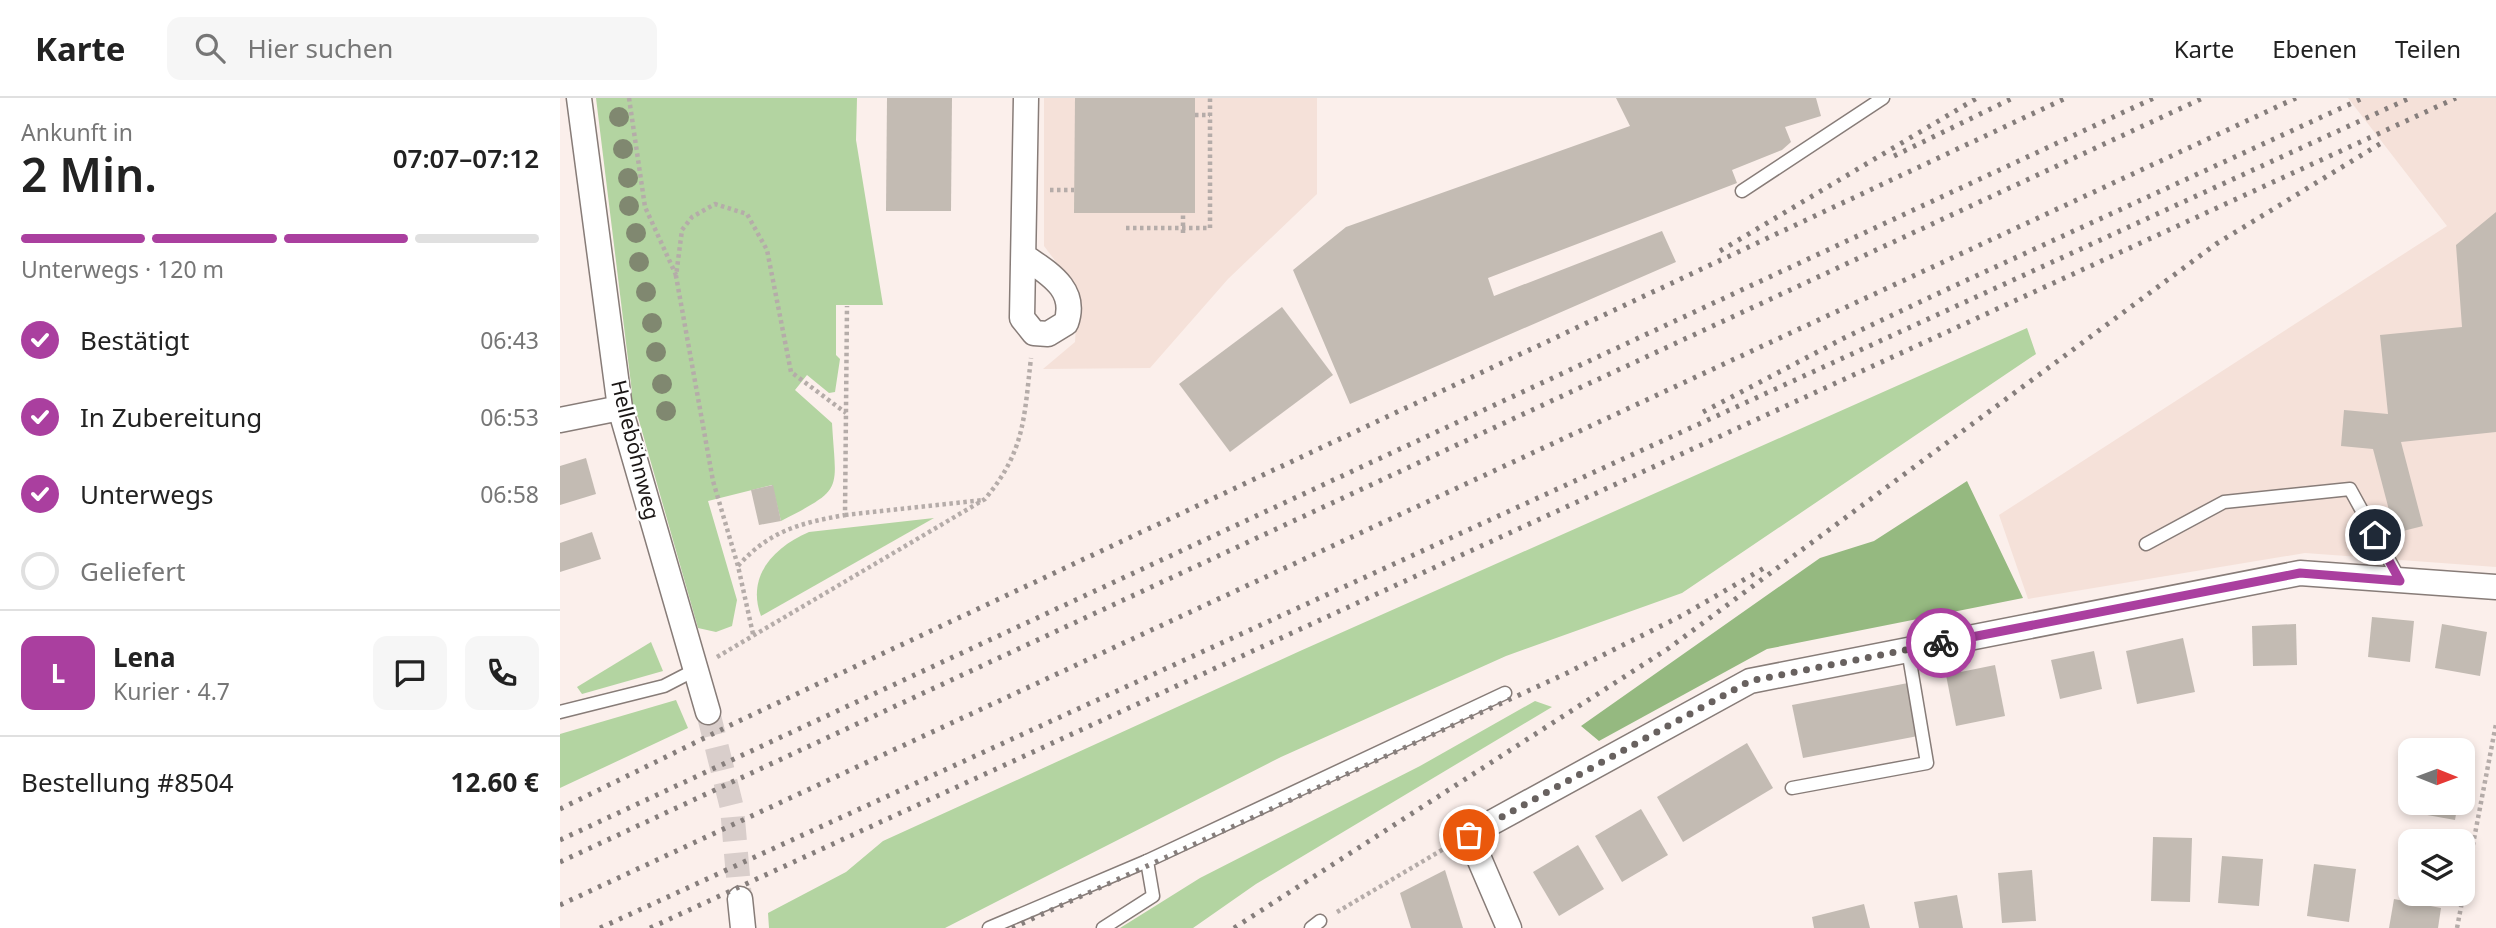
<!DOCTYPE html>
<html lang="de">
<meta charset="utf-8">
<style>
:root{--surface:#fff;--page:#f6f6f6;--text:#222;--muted:#767676;--line:#e0e0e0;--accent:#aa3f9f}
body{margin:0;font-family:"Noto Sans",sans-serif;background:var(--page);color:var(--text);height:100vh;display:flex;flex-direction:column;font-size:26px;white-space:nowrap}
*{box-sizing:border-box;margin:0}
p{font-size:23px;color:var(--muted)}
.icon{flex:none;width:38px;height:38px;fill:none;stroke:currentColor;stroke-width:2;stroke-linecap:round;stroke-linejoin:round}
.map{position:relative;flex:1;overflow:hidden}
.details{display:flex;flex-direction:column;background:var(--surface);width:560px}
.details>*{flex:none}
.needle{width:46px;rotate:91deg}
.fabs{position:absolute;left:1838px;top:640px;display:grid;gap:14px}
.fabs a{display:grid;place-items:center;width:77px;height:77px;border-radius:14px;background:var(--surface);box-shadow:0 4px 10px #0003;font-size:35px}
.pin{position:absolute;display:grid;place-items:center;width:60px;height:60px;color:#fff;margin:-30px;border:4px solid #fff;border-radius:50%;box-shadow:0 2px 7px #0007}
.courier{position:absolute;display:grid;place-items:center;width:70px;height:70px;margin:-35px;border:5px solid #aa3f9f;border-radius:50%;background:#fff;color:#222;box-shadow:0 2px 9px #0007}
.overview em{font-style:normal;font-weight:600}
.overview div{display:flex;flex-direction:column-reverse}
.overview{display:flex;align-items:center;justify-content:space-between;height:119px;padding:0 21px}
h1{font-size:46px;font-weight:600;line-height:52px}
.bar{display:grid;grid-template-columns:repeat(4,1fr);gap:10px 7px;align-content:center;height:84px;padding:0 21px}
.bar i{height:9px;border-radius:5px;background:var(--line)}
.bar .current{background:var(--accent)}
.bar p{grid-column:span 4}
.line{display:flex;align-items:center;gap:18px;padding:0 21px;border-top:2px solid var(--line)}
.line div{flex:1}
.round{display:grid;place-items:center;flex:none;width:74px;height:74px;border-radius:14px;background:var(--page)}
ol{padding:0 21px;list-style:none}
li{display:flex;align-items:center;gap:21px;height:77px}
li p{margin-inline-start:auto}
li .icon{padding:7px;border-radius:50%;background:var(--accent);color:#fff;stroke-width:4}
li:last-child{color:var(--muted)}
li i{width:38px;height:38px;border:4px solid var(--line);border-radius:50%}
header{display:flex;align-items:center;gap:42px;box-sizing:border-box;height:98px;padding:0 35px;background:var(--surface);border-bottom:2px solid var(--line)}
header strong{font-size:33px}
nav{display:flex;gap:38px;margin-inline-start:auto;font-size:24px}
.search{width:490px;height:63px;background:var(--page);display:flex;align-items:center;gap:18px;box-sizing:border-box;padding:0 24px;border-radius:14px;color:var(--muted);font-size:26px}
main{display:flex;flex:1;min-height:0}
.map>svg:first-child{display:block}
</style>
<header>
<strong>Karte</strong>
<div class="search"><svg class="icon" aria-label="search" viewBox="0 0 24 24"><circle cx="10" cy="10" r="6"/><path d="M15 15l6 6"/></svg>Hier suchen</div>
<nav><a>Karte</a><a>Ebenen</a><a>Teilen</a></nav>
</header>
<main>
<section class="details">
<div class="overview"><div><h1>2 Min.</h1><p>Ankunft in</p></div><em>07:07–07:12</em></div>
<div class="bar"><i class="current"></i><i class="current"></i><i class="current"></i><i></i><p>Unterwegs · 120 m</p></div>
<ol>
<li><svg class="icon" aria-label="check" viewBox="0 0 24 24"><path d="M5 12l5 5 9-10"/></svg>Bestätigt<p>06:43</p></li>
<li><svg class="icon" aria-label="check" viewBox="0 0 24 24"><path d="M5 12l5 5 9-10"/></svg>In Zubereitung<p>06:53</p></li>
<li><svg class="icon" aria-label="check" viewBox="0 0 24 24"><path d="M5 12l5 5 9-10"/></svg>Unterwegs<p>06:58</p></li>
<li><i></i>Geliefert</li>
</ol>
<div class="line" style="height:126px"><b class="round" style="background:var(--accent);color:#fff">L</b><div><b>Lena</b><p>Kurier · 4.7</p></div><a class="round"><svg class="icon" aria-label="chat" viewBox="0 0 24 24"><path d="M4 5h16v11H9l-5 4z"/></svg></a><a class="round"><svg class="icon" aria-label="phone" viewBox="0 0 24 24"><path d="M5 4h4l2 5-3 2q2 4 5 5l2-3 5 2v4C11 20 4 13 5 4z"/></svg></a></div>
<div class="line" style="height:91px"><div>Bestellung #8504</div><b>12.60 €</b></div>
</section>
<div class="map">
<svg width="1936" height="830" viewBox="0 0 1936 830">
<rect width="100%" height="100%" fill="#fbefeb"/>
<!-- built -->
<g fill="#f5e1d9">
<path d="M484 0H757V96L668 181 590 270 483 271 515 244 518 193 484 148Z"/>
<path d="M1788 0H1936V469L1745 455 1468 501 1439 417 1887 128Z"/>
</g>
<!-- green -->
<g fill="#b3d4a1">
<path d="M36 0H297L296 42 323 207H276V257L280 261 275 294 269 295 247 277 235 292 272 325C276 394 285 390 221 423L212 387 148 403 177 502 172 528 156 534 138 530 78 319 70 312 68 303 72 294Z"/>
<path d="M1467 230 1476 256 1122 495 946 558 721 659 385 830H209L208 815 286 774 323 743 740 553Z"/>
<path d="M374 420 201 518C186 478 214 449 249 434Z"/>
<path d="M91 544 103 573 22 596 17 589Z"/>
<path d="M116 602 128 630 0 690V636Z"/>
<path d="M975 603 992 609 696 786 633 830H560L640 780 860 668Z"/>
</g>
<!-- forest -->
<path fill="#95b980" d="M1407 383 1463 500 1207 551 1039 643 1021 628 1260 460 1314 443Z"/>
<!-- building -->
<g fill="#c3bbb3">
<path d="M327 0H392L391 113H326Z"/>
<path d="M515 0H635V115H514Z"/>
<path d="M1056 0H1256L1261 18 1225 29 1231 44 1222 52 1172 72 1177 85 928 180 934 198 1102 133 1116 164 790 306 733 172 786 129 1070 28Z"/>
<path d="M1936 114V334L1841 344 1863 428 1835 435 1813 351 1781 348 1784 312 1828 316 1820 237 1902 229 1896 147Z"/>
<path d="M722 209 773 277 670 354 619 286Z"/>
<path d="M26 360 36 396 0 407V368Z"/>
<path d="M213 387 221 423 199 427 191 392Z"/>
<path d="M32 434 41 461 0 474V445Z"/>
<path d="M1812 519 1854 523 1850 564 1808 559Z"/>
<path d="M1736 526 1737 567 1693 568 1692 528Z"/>
<path d="M1882 526 1927 534 1920 578 1875 570Z"/>
<path d="M1623 540 1635 594 1577 606 1566 553Z"/>
<path d="M1534 553 1542 591 1500 601 1491 562Z"/>
<path d="M1435 567 1445 618 1396 628 1386 577Z"/>
<path d="M1348 585 1358 638 1243 660 1232 607Z"/>
<path d="M1187 645 1213 690 1123 744 1097 699Z"/>
<path d="M1848 696 1850 705H1898L1895 722 1845 713Z"/>
<path d="M1081 711 1108 757 1062 784 1035 738Z"/>
<path d="M1593 739 1632 740 1630 804 1591 803Z"/>
<path d="M1018 747 1044 791 999 818 973 774Z"/>
<path d="M1662 758 1703 761 1699 808 1658 805Z"/>
<path d="M1754 766 1796 771 1789 824 1747 818Z"/>
<path d="M885 772 903 830H851L840 795Z"/>
<path d="M1472 772 1476 823 1442 825 1438 775Z"/>
<path d="M1397 797 1403 830H1359L1354 804Z"/>
<path d="M1834 801 1881 810 1878 830H1829Z"/>
<path d="M1304 806 1310 830H1254L1252 819Z"/>
</g>
<g fill="none" stroke-linecap="round" stroke-linejoin="round">
<!-- minor-tunnel -->
<path stroke="#d9cecb" stroke-width="24" stroke-dasharray="24 12" stroke-linecap="butt" d="M148 614 172 710 180 801"/>
<!-- service casing -->
<g stroke="#877c78" stroke-width="15">
<g id="service">
<path d="M1182 93 1323 0"/>
<path d="M1586 446 1664 404 1790 391 1840 482"/>
<path d="M0 614 104 588 135 572"/>
<path d="M1232 690 1367 665 1348 552"/>
<path d="M429 830 587 763"/>
<path d="M543 830 593 798 587 763 945 595"/>
<path d="M751 830 760 823"/>
</g>
</g>
<!-- minor casing -->
<g stroke="#877c78" stroke-width="27">
<g id="minor">
<path d="M19 0 60 310 148 614"/>
<path d="M464 158C488 175 518 191 506 225L488 236 474 235 462 220 466 0"/>
<path d="M0 322 60 310"/>
<path d="M180 801 183 830"/>
<path d="M949 830 909 737 1190 583 1740 475 1936 489"/>
</g>
</g>
<!-- path -->
<g stroke="#b5aca9" stroke-width="4.5" stroke-dasharray="3.5 3.5" stroke-linecap="butt">
<path d="M69 0 85 109 116 177"/>
<path d="M635 17H650"/>
<path d="M490 92H514"/>
<path d="M566 130H650V0"/>
<path d="M623 135V114"/>
<path d="M285 417 423 402"/>
<path d="M178 468C209 433 240 425 285 417L287 208"/>
<path d="M193 536 178 468 153 383 116 178 122 132 132 119 155 106 187 116 207 152 231 274 286 315"/>
<path d="M157 559 425 401C465 353 464 320 471 260"/>
<path d="M777 814 887 749"/>
<path d="M1897 830 1936 626"/>
</g>
<!-- service -->
<use href="#service" stroke="#fff" stroke-width="12"/>
<!-- minor -->
<use href="#minor" stroke="#fff" stroke-width="24"/>
<!-- rail -->
<g stroke="#867e7c" stroke-width="5" stroke-dasharray="3.5 7" stroke-linecap="butt">
<path d="M1334 58 1453 0"/>
<path d="M1160 153 1417 0"/>
<path d="M1143 314 1284 240 1394 188 1803 0"/>
<path d="M0 711 179 623 1506 0"/>
<path d="M0 742 1594 0"/>
<path d="M0 764 1643 0"/>
<path d="M0 807 1736 0"/>
<path d="M40 830 1850 0"/>
<path d="M90 830 1896 0"/>
<path d="M452 830 1007 575 1123 517 1206 469"/>
<path d="M674 830 1109 550 1656 146 1823 44"/>
</g>
</g>
<!-- trees -->
<g fill="#808870">
<circle cx="59" cy="19" r="10"/>
<circle cx="63" cy="51" r="10"/>
<circle cx="68" cy="80" r="10"/>
<circle cx="69" cy="108" r="10"/>
<circle cx="76" cy="135" r="10"/>
<circle cx="79" cy="164" r="10"/>
<circle cx="86" cy="194" r="10"/>
<circle cx="92" cy="225" r="10"/>
<circle cx="96" cy="254" r="10"/>
<circle cx="102" cy="286" r="10"/>
<circle cx="106" cy="313" r="10"/>
</g>
<g fill="none" stroke-linecap="round" stroke-linejoin="round">
<!-- done -->
<path stroke="#68615f" stroke-width="7" stroke-dasharray="0 12.6" d="M909 737 1190 583 1381 545"/>
<!-- route -->
<path stroke="#aa3f9f" stroke-width="9" d="M1381 545 1740 475 1840 483 1815 437"/>
</g>
<g text-anchor="middle" stroke-width="5" stroke-linejoin="round" paint-order="stroke">
<!-- street labels -->
<g font-size="21" fill="#191514" stroke="#fff">
<text transform="translate(75 352) rotate(76)" y="7">Helleböhnweg</text>
</g>
</g>
</svg>
<div class="fabs">
<a><svg class="needle" viewBox="-14 -14 28 28"><path d="M0-13l5 13h-10z" fill="#e53935"/><path d="M0 13l5-13h-10z" fill="#767676"/></svg></a>
<a><svg class="icon" aria-label="layers" viewBox="0 0 24 24"><path d="M12 4l9 5-9 5-9-5zM3 14l9 5 9-5"/></svg></a>
</div>
<div class="pin" style="left:909px;top:737px;background:#ea580c"><svg class="icon" aria-label="bag" viewBox="0 0 24 24"><path d="M5 8h14l-1 12H6zM9 8a3 3 0 0 1 6 0"/></svg></div>
<div class="pin" style="left:1815px;top:437px;background:#1f2937"><svg class="icon" aria-label="home" viewBox="0 0 24 24"><path d="M3 11l9-7 9 7M6 9v11h12V9"/></svg></div>
<div class="courier" style="left:1381px;top:545px"><svg class="icon" aria-label="bike" viewBox="0 0 24 24"><circle cx="6" cy="16" r="4"/><circle cx="18" cy="16" r="4"/><path d="M6 16l4-8h5l3 8M10 8l3 8H6M13 5h3"/></svg></div>
</div>
</main>
